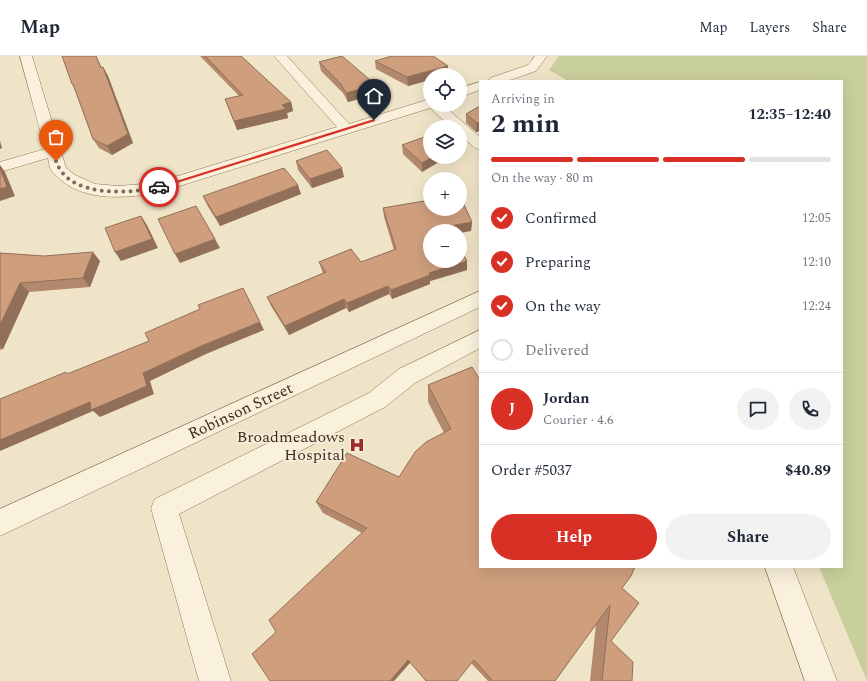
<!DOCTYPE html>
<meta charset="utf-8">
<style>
:root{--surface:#fff;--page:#f2f2f3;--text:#1f2937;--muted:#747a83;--line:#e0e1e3;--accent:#d93025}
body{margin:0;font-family:Spectral,serif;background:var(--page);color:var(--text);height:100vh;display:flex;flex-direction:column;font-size:15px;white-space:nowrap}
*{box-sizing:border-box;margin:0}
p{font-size:13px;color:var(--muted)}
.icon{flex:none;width:22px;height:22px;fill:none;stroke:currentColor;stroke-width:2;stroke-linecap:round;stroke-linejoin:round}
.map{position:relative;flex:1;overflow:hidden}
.drawer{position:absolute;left:479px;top:24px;width:364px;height:488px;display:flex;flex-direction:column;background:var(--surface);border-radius:0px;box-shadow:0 4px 16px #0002}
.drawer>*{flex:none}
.tools{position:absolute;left:423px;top:12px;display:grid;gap:8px}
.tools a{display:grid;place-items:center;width:44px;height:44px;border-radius:50%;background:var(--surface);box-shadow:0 4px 16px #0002;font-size:20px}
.pin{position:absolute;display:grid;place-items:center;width:34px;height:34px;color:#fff;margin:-41px -17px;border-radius:50% 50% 50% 0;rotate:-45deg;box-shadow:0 0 4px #0007}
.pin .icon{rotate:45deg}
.courier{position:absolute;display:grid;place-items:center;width:40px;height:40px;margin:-20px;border:3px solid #d93025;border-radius:50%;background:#fff;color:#222;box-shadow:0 1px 5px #0007}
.overview em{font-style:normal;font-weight:700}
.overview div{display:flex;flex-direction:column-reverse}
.overview{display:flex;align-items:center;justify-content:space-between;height:68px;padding:0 12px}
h1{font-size:26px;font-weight:700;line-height:30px}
.bar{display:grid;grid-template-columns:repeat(4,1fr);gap:6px 4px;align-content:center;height:48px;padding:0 12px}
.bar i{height:5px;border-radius:3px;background:var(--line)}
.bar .selected{background:var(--accent)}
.bar p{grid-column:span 4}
.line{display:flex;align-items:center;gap:10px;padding:0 12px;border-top:1px solid var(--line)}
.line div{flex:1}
.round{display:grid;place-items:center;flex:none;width:42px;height:42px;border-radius:21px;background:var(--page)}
ol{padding:0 12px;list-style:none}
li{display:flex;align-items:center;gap:12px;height:44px}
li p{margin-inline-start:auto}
li .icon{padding:4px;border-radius:50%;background:var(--accent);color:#fff;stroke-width:4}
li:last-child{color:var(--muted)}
li i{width:22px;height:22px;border:2px solid var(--line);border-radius:50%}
.cta{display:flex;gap:8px;margin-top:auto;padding:8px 12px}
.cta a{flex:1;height:46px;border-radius:24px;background:var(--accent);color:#fff;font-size:16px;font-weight:700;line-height:46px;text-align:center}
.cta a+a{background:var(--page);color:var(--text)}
header{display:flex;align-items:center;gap:24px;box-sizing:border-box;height:56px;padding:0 20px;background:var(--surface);border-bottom:1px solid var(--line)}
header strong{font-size:19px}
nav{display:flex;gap:22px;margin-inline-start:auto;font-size:14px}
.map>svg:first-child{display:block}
</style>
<header>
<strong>Map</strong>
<nav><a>Map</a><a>Layers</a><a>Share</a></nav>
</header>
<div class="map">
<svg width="867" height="625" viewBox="0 0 867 625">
<rect width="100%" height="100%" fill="#f0e4c8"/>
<!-- green -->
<path fill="#c9cf9b" d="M559 0H867V625L819 511H842V25H568L549 14Z"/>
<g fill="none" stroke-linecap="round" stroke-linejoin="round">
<!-- minor casing -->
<g stroke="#8d765c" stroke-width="1">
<g id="minor">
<path d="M20 0H32L66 112 75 119 95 128 118 130 155 127 337 71 274 0H287L349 68 430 43V49H443L480 81V94L475 92 460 79V71H451L430 52 157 137C126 142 85 146 60 123 57 120 53 118 51 114 49 111 49 106 48 102L0 116V106L45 93Z"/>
<path d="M535 0H547L536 15 507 25H488L490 22 528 9Z"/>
<path d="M480 26V34L460 41V32Z"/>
<path d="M480 235V251L0 480V453Z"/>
<path d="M480 274V292L415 327 385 351 179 458 231 625H199L151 452 155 443 369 337 399 313Z"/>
<path d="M765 511H793L837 625H805Z"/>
</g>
</g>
<!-- minor -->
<use href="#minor" fill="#faf1dc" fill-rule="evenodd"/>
</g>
<!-- wall -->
<g fill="#b2896c">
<path d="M96 0 102 12 103 11 108 20 133 87 112 99 99 92 93 83 76 36 72 28Z"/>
<path d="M200 0H241L291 46 293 55 287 57 288 62 237 74 225 43 239 40Z"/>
<path d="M375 5 430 19V24L408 30 376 13Z"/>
<path d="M319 6 376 38 348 46 343 37 321 15Z"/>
<path d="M480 50V75L476 76 466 67V58Z"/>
<path d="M402 89 447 101 422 116 403 98Z"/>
<path d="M296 105 344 121 312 132 298 114Z"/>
<path d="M429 135H430V153L472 166 471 175H430L467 214 430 225V228L392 243 389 238 349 256 346 252 289 279 271 250 267 241 323 217 322 215 319 206H361L394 194 384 161 383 152 429 144Z"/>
<path d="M301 138 220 170 207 149 203 140Z"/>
<path d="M0 197 100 205 90 231 29 236 3 293 0 294Z"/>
<path d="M472 311 480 511 622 532 611 585 632 625H590L596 568 555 625H488L471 607H410L276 576 362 477 323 457 316 446 399 421 444 377 428 346V329Z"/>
</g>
<!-- shaded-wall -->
<g fill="#916f58">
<path d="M448 10 447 19H430V24L408 30 407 21Z"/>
<path d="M103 11 108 20 133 87 112 99 107 90Z"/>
<path d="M376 29V38L348 46 346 37Z"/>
<path d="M291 46 293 55 287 57 288 62 237 74 234 65Z"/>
<path d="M480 66V75L476 76 477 67Z"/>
<path d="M0 85 2 92 0 93Z"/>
<path d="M433 101H447L422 116V107Z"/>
<path d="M0 109 5 116 15 140 0 145Z"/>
<path d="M342 112 344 121 312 132 310 123Z"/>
<path d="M298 129 301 138 220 170 216 161Z"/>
<path d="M141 160 147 169 158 192 121 205 115 196Z"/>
<path d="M472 166 471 175 460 177V175H445V171Z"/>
<path d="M215 183 220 192 180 207 175 198Z"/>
<path d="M93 196 100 205 90 231 83 222Z"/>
<path d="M467 205V214L430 225V228L392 243 391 234 429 217Z"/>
<path d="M20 227 29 236 3 293 0 291V269Z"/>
<path d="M388 230 389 238 349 256 347 247Z"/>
<path d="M344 243 346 252 289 279 285 270Z"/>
<path d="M260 266 264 274 206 298 150 325 154 338 100 361 93 355 0 395V384L201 290Z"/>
<path d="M408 604 410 607 394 625H390Z"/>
</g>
<!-- building -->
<g fill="#cf9f7d" stroke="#916f58">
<path d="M62 0H96L101 12 103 11 128 78 107 90 93 83 73 28H72Z"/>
<path d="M205 0H241L291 46 282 49 286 53 234 65 225 43 243 39Z"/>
<path d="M342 0 376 29 346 37 341 28 319 6Z"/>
<path d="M392 0H433L448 10 407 21 375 5Z"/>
<path d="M480 50V66L477 67 466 58Z"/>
<path d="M430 79V101H433L422 107 402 89Z"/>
<path d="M327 94 342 112 310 123 296 105Z"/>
<path d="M0 112 7 131 0 133Z"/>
<path d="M284 112 298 129 216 161 203 140Z"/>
<path d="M460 140 472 166 445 171 448 175H430V205H460V193L467 205 429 217 430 219 391 234 388 230 347 247 344 243 285 270 267 241 326 216 319 206 351 193 361 206 396 193 383 152 430 144V153H460Z"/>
<path d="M196 150 215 183 175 198 158 163Z"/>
<path d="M141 160 152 183 115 196 105 172Z"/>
<path d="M93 196 83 222 20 227 0 269V197L44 200Z"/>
<path d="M243 232 260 266 201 290 143 317 147 330 91 354 90 346 0 384V343L66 316 67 318 149 285 145 277 200 253 198 249Z"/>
<path d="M472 311 480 324V511H635L631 520 622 532 639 547 611 585 633 606 632 625H602L610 549 555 625H493L474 604 457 625H426L408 604 390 625H270L252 598 276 576 269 564 367 472 316 446 347 397 399 421 415 396 426 386 451 373 428 329Z"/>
</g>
<!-- route -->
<path fill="#d93025" d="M374 63 375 65 161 132 157 131Z"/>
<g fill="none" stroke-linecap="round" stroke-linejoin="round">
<!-- done -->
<path stroke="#7c6e5b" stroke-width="4" stroke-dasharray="0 7.2" d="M56 105C68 142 129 138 159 131"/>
</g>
<!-- icons -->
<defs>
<g id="hospital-bare" transform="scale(1.2)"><path d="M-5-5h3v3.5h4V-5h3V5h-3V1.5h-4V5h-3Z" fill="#9e2a2b" stroke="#f7eed8" stroke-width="2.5" paint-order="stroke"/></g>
</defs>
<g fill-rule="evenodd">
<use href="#hospital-bare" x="357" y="389"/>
</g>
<g text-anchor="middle" stroke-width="3.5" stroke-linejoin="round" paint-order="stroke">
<!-- street labels -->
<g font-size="16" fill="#3d2e20" stroke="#f7eed8">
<text transform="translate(240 354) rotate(-25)" y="6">Robinson Street</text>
</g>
<!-- poi labels -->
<g font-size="16" fill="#3d2e20" stroke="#f7eed8" text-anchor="end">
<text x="345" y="386">Broadmeadows<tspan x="345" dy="18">Hospital</tspan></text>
</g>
</g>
</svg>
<div class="tools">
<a><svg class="icon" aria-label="locate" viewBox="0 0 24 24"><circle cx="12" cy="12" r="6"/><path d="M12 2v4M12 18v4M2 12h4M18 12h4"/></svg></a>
<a><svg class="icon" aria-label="layers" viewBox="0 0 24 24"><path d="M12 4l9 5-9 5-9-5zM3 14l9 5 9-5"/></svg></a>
<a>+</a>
<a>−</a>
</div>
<div class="pin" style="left:56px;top:105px;background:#ea580c"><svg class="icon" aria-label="bag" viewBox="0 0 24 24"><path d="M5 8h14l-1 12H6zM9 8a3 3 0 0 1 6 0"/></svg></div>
<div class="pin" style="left:374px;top:64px;background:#1f2937"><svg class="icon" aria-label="home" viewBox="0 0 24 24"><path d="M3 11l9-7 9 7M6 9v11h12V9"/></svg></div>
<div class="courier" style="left:159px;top:131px"><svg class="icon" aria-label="car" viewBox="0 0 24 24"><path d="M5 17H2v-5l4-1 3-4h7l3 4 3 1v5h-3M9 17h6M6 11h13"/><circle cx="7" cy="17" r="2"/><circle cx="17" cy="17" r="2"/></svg></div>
<section class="drawer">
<div class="overview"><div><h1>2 min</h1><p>Arriving in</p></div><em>12:35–12:40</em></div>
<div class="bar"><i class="selected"></i><i class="selected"></i><i class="selected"></i><i></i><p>On the way · 80 m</p></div>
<ol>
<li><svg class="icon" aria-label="check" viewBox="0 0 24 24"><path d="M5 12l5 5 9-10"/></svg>Confirmed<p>12:05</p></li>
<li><svg class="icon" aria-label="check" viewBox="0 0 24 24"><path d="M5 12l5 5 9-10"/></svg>Preparing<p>12:10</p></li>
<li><svg class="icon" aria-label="check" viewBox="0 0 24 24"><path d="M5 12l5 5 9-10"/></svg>On the way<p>12:24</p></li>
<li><i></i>Delivered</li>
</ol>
<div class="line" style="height:72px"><b class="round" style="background:var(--accent);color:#fff">J</b><div><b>Jordan</b><p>Courier · 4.6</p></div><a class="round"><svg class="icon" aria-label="chat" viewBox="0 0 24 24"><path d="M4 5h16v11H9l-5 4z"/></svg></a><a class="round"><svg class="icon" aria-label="phone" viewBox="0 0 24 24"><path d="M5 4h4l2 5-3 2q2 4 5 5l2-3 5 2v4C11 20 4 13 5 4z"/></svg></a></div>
<div class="line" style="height:52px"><div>Order #5037</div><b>$40.89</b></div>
<div class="cta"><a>Help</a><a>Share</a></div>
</section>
</div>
